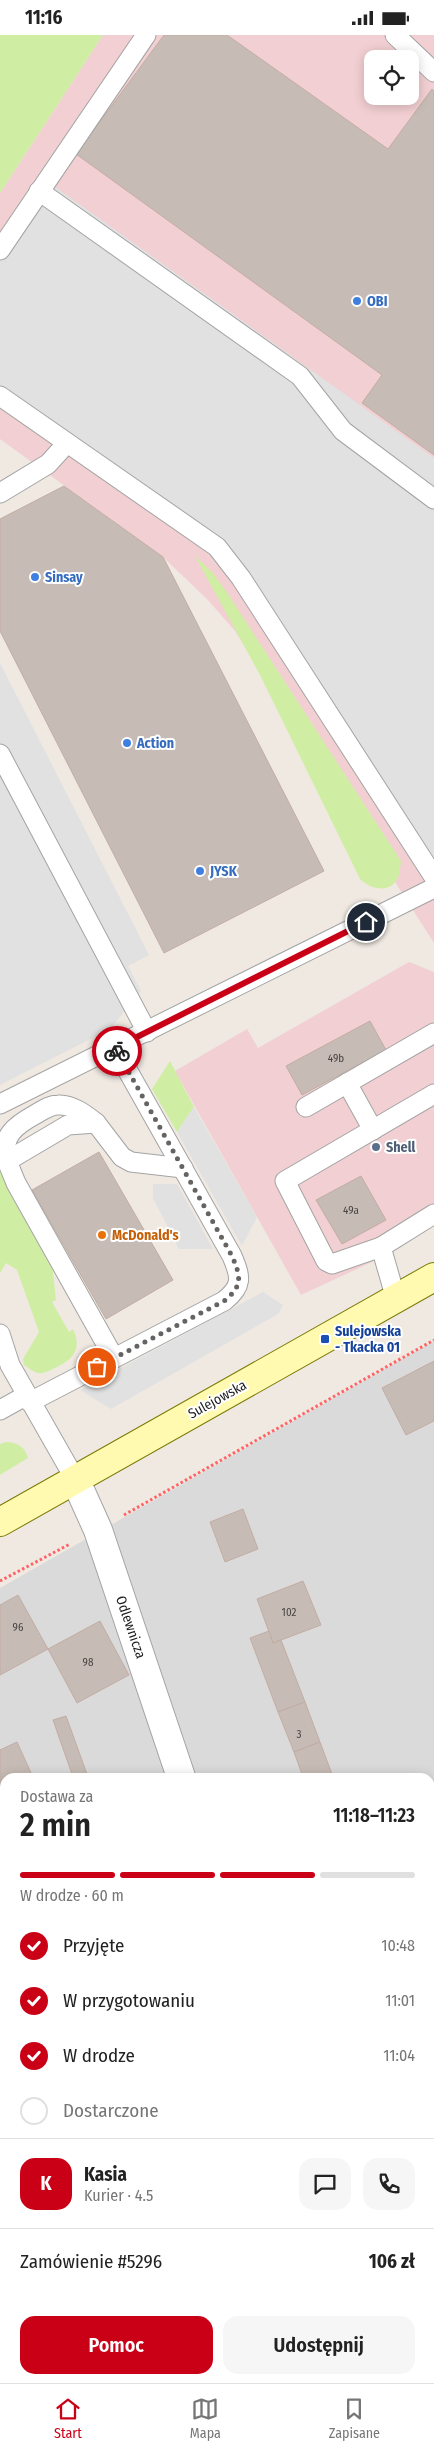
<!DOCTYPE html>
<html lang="pl">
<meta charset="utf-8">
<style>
:root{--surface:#fff;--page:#f6f6f6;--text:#222;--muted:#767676;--line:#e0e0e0;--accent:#ca0017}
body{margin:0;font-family:"Fira Sans Condensed",sans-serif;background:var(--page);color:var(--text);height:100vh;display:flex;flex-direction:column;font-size:19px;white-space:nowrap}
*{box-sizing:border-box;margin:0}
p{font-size:16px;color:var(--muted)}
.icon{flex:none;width:28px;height:28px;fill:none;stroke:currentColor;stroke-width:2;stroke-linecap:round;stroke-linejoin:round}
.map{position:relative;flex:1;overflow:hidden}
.drawer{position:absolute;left:0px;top:1738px;width:435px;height:611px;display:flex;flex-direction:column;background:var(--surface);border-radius:15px 15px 0 0;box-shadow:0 2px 12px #0003}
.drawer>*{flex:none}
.fabs{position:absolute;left:364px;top:15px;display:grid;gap:10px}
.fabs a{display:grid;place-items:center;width:55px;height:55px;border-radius:10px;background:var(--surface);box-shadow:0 2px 12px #0003;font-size:25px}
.pin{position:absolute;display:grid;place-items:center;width:42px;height:42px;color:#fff;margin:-21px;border:2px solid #fff;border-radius:50%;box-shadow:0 1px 5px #0007}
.courier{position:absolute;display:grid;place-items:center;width:50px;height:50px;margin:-25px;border:4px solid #ca0017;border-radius:50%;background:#fff;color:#222;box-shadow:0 1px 6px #0007}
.head em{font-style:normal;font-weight:600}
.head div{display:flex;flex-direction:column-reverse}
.head{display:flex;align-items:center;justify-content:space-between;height:85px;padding:0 20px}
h1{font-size:32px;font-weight:600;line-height:38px}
.bar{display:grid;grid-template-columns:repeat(4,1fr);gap:8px 5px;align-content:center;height:60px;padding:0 20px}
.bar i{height:6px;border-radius:4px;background:var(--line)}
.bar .on{background:var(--accent)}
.bar p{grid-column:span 4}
.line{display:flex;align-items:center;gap:12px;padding:0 20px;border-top:1px solid var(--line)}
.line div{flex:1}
.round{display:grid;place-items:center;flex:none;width:52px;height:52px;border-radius:15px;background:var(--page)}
ol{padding:0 20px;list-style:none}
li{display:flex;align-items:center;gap:15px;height:55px}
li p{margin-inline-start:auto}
li .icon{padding:5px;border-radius:50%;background:var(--accent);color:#fff;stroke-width:4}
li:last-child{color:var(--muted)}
li i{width:28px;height:28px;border:2px solid var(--line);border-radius:50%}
.cta{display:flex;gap:10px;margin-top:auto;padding:10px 20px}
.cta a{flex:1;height:58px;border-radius:15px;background:var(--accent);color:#fff;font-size:20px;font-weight:600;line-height:58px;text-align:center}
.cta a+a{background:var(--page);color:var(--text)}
.status{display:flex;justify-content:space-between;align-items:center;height:35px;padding:0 25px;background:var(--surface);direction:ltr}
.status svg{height:14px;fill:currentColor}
.menu{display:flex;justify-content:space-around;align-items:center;height:70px;border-top:1px solid var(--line);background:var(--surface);font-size:14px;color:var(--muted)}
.menu a{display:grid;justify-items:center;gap:2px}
.menu .on{color:var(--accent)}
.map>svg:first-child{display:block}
</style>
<div class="status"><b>11:16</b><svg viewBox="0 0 49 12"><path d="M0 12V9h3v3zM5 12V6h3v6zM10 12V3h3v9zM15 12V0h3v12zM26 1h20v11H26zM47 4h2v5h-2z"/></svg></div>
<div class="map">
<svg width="434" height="2348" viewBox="0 0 434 2348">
<rect width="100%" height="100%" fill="#efe9e2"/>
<!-- residential -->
<path fill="#dbdada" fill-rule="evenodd" d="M434 1306V2348H0V1553ZM5 1742H430V2344H5Z"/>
<!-- commercial -->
<g fill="#f2cfd2" fill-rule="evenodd">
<path d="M103 0H434V908L235 596 207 564 163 522 0 404V158ZM372 24H410V61H372Z"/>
<path d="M409 927 434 937V1188L372 1227 301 1260 175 1036 247 994 258 1013Z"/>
</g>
<!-- education -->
<path fill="#fffbdb" d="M103 2344H375L376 2348H104Z"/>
<!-- grass -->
<g fill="#d0eea3">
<path d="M0 0H103L0 158Z"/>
<path d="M195 521 213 538 228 559 401 826C400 832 400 841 396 846 387 859 369 853 360 844L260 640Z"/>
<path d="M170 1026 194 1072 177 1097 152 1054Z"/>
<path d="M0 1135 52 1228 56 1265 52 1267 69 1297 73 1294C83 1316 72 1325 53 1334 48 1336 43 1339 38 1338 33 1337 28 1332 24 1330L23 1324 39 1297 17 1235 6 1228 0 1238Z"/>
<path d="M6 1407C17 1407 25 1412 28 1423L0 1440V1409Z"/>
</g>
<!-- parking -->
<g fill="#e1e1e1">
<path d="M47 146 434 423V843L217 512 0 362V214Z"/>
<path d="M0 628 149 920 128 931 141 956 110 994 0 1050Z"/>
<path d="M194 1072 257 1182 242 1211 177 1097Z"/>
<path d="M153 1149H177L213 1214H179L153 1163Z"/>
<path d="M263 1257 283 1270 278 1279 111 1374 80 1355Z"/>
</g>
<!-- building -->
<g fill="#c7bbb5" stroke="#c2ada3">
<path d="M164 0H227L388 114 432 54 434 56V420L362 368 382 340 76 119Z"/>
<path d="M64 451 163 522 324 836 164 918 0 596V484Z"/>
<path d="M370 986 386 1015 302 1060 286 1031Z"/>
<path d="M99 1117 173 1245 106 1284 32 1155Z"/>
<path d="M361 1141 386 1185 342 1209 316 1165Z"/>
<path d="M434 1326V1386L406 1400 382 1353Z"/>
<path d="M243 1474 258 1514 225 1527 210 1487Z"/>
<path d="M303 1546 321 1590 273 1608 257 1564Z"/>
<path d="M18 1560 48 1614 0 1640V1570Z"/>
<path d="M100 1586 129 1640 77 1668 48 1614Z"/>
<path d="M269 1596 273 1608 281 1605 305 1667 278 1677 250 1603Z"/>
<path d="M305 1667 320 1707 294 1717 278 1677Z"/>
<path d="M66 1681 88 1742H73L53 1685Z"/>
<path d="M17 1707 32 1740 26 1742H5V1752L2 1753 0 1749V1715Z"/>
<path d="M320 1707 333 1742H303L294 1717Z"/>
<path d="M302 1739 303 1742H291Z"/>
<path d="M5 1924V1960L0 1944V1925Z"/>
<path d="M430 2064 434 2075V2079L430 2081Z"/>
<path d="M434 2137V2181L430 2182V2139Z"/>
<path d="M120 2344H187L188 2348H121Z"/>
<path d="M241 2344H322L323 2348H229Z"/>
</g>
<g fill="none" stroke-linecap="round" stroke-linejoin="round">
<!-- lane casing -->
<g stroke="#a4a4a4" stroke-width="21">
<g id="lane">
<path d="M395 0 434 37"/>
<path d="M39 156 300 341 343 396 434 464"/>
<path d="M0 215 146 0"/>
<path d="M0 361 217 512 241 543 434 842"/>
<path d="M0 458 48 429 67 408"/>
<path d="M0 719 147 997"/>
<path d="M347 1048 373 1095"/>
<path d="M434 1059 285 1146 326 1226 332 1229 381 1212 434 1179"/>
<path d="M0 1069 434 853"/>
<path d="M306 1072 434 998"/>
<path d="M7 1126C0 1101 16 1090 36 1079 43 1075 50 1070 58 1070 72 1069 86 1080 96 1088"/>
<path d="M381 1212 396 1264"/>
<path d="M0 1299 10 1330 75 1444"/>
<path d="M114 1323 16 1148 7 1126 68 1090 96 1088 122 1122 131 1127 183 1133"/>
<path d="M30 1367 224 1266C243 1251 241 1242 232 1221L115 1013"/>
<path d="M0 1375 27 1360"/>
</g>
</g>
<!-- street casing -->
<g stroke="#a4a4a4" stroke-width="30">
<g id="street">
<path d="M75 1444 98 1495 181 1742"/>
<path d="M430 1954 434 1952"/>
<path d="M0 2202 5 2216"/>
<path d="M50 2344 51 2348"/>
</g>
</g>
<!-- secondary casing -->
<g stroke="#787800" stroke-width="30">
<path id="secondary" d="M0 1487 434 1242"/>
</g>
<!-- path -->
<g stroke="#ff6365" stroke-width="3" stroke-dasharray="2.5 2.5" stroke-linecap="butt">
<path d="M124 1480 434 1305"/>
<path d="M0 1546 70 1509"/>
<path d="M0 2260 5 2275"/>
</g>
<!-- lane -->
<use href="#lane" stroke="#fff" stroke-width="19"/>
<!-- street -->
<use href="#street" stroke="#fff" stroke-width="28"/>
<!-- secondary -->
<use href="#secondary" stroke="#fffab0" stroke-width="28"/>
</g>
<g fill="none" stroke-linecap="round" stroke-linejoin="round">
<!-- done -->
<path stroke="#666462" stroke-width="5" stroke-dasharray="0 9" d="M97 1332 224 1266C243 1251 241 1242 232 1221L117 1016"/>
<!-- route -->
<path stroke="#ca0017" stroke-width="6" d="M117 1016 115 1013 366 887"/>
</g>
<!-- markers -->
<g fill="#3f7fe0" stroke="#fff" stroke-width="2">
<circle cx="357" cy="266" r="5"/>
<circle cx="35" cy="542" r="5"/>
<circle cx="127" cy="708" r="5"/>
<circle cx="200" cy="836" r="5"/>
</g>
<circle fill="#5c6f8a" stroke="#fff" stroke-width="2" cx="376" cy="1112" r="5"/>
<circle fill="#e8710a" stroke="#fff" stroke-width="2" cx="102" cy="1200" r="5"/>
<rect fill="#1a4fb4" stroke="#fff" stroke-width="2" x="320" y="1299" width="10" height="10" rx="2.5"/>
<g text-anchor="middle" stroke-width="4" stroke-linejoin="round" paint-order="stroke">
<!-- number labels -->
<g font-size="11" fill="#484443">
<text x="336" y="1027">49b</text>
<text x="351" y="1179">49a</text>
<text x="289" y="1581">102</text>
<text x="18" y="1596">96</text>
<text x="88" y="1631">98</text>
<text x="299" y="1703">3</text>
</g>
<!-- shop labels -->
<g font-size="14" font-weight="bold" fill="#366cbe" stroke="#fff" text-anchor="start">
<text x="367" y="271">OBI</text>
<text x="45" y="547">Sinsay</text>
<text x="137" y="713">Action</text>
<text x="210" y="841">JYSK</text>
</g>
<!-- service labels -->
<g font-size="14" font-weight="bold" fill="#4e5e75" stroke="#fff" text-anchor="start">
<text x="386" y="1117">Shell</text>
</g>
<!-- food labels -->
<g font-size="14" font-weight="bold" fill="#c56008" stroke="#fff" text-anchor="start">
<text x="112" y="1205">McDonald's</text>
</g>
<!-- transit labels -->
<g font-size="14" font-weight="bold" fill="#164399" stroke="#fff" text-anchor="start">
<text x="335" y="1301">Sulejowska<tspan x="335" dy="16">- Tkacka 01</tspan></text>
</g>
<!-- street labels -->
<g font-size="14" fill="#1d1d1d" stroke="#fff">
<text transform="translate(217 1364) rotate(-29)" y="5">Sulejowska</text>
<text transform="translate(131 1592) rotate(71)" y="5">Odlewnicza</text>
</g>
</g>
</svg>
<div class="fabs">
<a><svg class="icon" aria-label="locate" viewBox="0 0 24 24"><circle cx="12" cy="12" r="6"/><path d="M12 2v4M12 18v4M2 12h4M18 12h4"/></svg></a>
</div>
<div class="pin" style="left:97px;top:1332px;background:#ea580c"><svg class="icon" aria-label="bag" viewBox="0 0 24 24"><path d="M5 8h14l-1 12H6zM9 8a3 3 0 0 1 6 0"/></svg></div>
<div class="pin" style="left:366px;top:887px;background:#1f2937"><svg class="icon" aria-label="home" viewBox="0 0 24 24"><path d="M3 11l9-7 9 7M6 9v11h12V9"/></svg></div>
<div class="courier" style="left:117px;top:1016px"><svg class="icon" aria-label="bike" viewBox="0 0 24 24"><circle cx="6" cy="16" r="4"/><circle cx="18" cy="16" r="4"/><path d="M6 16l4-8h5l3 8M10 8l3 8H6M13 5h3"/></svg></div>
<section class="drawer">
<div class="head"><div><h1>2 min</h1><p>Dostawa za</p></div><em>11:18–11:23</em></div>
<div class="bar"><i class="on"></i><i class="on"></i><i class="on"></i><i></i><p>W drodze · 60 m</p></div>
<ol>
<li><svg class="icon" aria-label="check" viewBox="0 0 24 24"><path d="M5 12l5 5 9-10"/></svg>Przyjęte<p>10:48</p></li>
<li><svg class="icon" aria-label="check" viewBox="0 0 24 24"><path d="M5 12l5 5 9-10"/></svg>W przygotowaniu<p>11:01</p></li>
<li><svg class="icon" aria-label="check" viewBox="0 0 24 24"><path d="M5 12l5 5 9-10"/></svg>W drodze<p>11:04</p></li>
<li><i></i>Dostarczone</li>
</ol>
<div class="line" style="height:90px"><b class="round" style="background:var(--accent);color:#fff">K</b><div><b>Kasia</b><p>Kurier · 4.5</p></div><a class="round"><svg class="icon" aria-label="chat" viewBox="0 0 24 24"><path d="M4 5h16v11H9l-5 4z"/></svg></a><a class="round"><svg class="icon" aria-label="phone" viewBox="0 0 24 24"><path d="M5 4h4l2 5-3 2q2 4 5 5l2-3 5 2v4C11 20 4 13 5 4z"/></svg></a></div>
<div class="line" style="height:65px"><div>Zamówienie #5296</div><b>106 zł</b></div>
<div class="cta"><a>Pomoc</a><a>Udostępnij</a></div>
</section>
</div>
<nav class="menu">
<a class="on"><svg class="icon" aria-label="home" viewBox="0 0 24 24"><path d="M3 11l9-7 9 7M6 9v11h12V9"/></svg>Start</a>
<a><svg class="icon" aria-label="map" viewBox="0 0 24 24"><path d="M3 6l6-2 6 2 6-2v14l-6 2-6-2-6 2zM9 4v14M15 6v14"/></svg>Mapa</a>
<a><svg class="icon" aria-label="saved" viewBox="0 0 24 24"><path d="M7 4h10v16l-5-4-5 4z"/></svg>Zapisane</a>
</nav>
